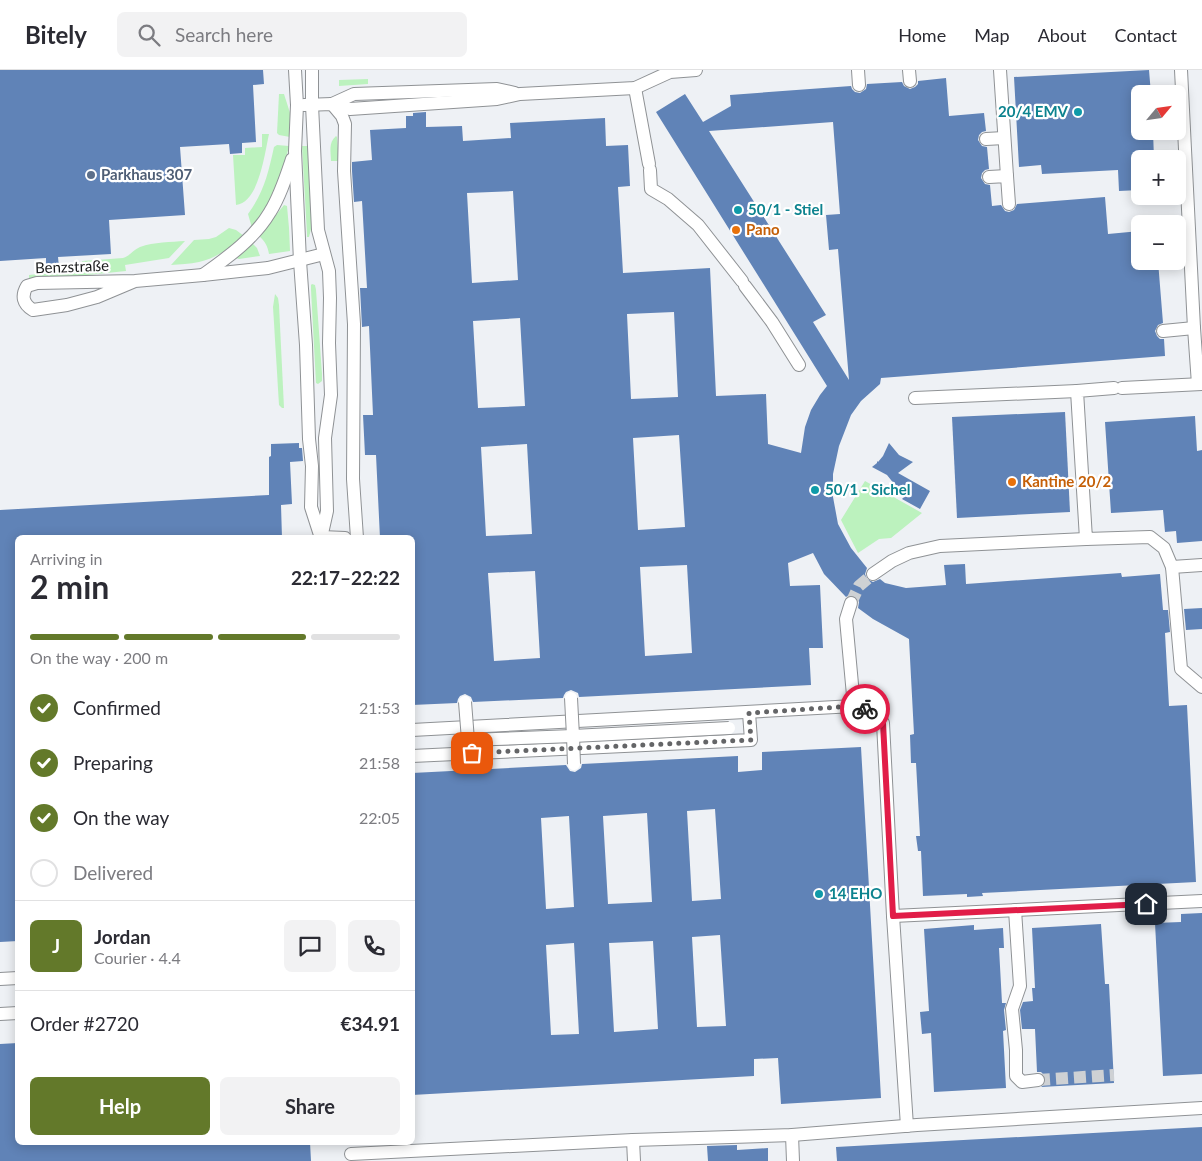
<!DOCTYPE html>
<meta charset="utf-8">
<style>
:root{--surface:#fff;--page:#f2f2f3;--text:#2b2b33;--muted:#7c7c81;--line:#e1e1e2;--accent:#63792a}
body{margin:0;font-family:Lato,sans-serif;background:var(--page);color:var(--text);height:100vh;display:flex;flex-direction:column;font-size:19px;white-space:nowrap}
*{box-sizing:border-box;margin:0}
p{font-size:16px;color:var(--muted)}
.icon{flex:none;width:28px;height:28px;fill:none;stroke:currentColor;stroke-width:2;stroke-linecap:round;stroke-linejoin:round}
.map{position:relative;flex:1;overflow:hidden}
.details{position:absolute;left:15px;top:465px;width:400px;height:610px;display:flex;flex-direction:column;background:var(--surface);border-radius:8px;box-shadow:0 2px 12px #0003}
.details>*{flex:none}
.needle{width:32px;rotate:61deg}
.tools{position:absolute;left:1131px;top:15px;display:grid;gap:10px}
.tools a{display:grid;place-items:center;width:55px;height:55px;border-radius:8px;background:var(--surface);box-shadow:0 2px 12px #0003;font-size:25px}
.pin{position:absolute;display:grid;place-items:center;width:42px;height:42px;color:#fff;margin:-21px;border-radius:10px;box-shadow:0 2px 8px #0006}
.courier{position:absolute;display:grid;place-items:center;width:50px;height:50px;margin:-25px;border:4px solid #e11d48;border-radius:50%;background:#fff;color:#222;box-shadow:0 1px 6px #0007}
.summary em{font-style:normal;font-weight:700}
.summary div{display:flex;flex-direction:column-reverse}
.summary{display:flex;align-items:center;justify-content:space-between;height:85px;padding:0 15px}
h1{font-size:32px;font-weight:700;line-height:38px}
.bar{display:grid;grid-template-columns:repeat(4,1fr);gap:8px 5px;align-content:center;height:60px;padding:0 15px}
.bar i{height:6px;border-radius:4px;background:var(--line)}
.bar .active{background:var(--accent)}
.bar p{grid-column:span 4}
.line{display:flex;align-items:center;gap:12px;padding:0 15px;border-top:1px solid var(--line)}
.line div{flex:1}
.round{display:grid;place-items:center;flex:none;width:52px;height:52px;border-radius:8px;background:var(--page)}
ol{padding:0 15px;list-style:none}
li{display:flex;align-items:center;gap:15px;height:55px}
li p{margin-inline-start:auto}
li .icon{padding:5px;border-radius:50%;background:var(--accent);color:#fff;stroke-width:4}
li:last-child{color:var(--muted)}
li i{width:28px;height:28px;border:2px solid var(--line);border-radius:50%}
.cta{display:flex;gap:10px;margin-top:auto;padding:10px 15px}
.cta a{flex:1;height:58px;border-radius:8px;background:var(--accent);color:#fff;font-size:20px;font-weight:700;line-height:58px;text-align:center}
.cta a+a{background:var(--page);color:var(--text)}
header{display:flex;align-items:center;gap:30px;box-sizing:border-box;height:70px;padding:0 25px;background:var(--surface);border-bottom:1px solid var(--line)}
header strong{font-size:24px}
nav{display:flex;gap:28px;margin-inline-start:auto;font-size:18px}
.search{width:350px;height:45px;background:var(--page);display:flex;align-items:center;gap:12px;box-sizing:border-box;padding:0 18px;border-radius:8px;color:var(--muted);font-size:19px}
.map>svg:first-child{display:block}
</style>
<header>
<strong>Bitely</strong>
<div class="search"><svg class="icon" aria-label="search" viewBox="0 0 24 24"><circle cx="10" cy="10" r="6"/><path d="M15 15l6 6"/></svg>Search here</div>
<nav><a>Home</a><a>Map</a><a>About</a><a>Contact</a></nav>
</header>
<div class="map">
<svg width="1202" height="1091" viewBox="0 0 1202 1091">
<rect width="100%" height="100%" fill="#eef1f5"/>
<!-- grass -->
<g fill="#bcf2be">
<path d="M368 9V14L339 16V10Z"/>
<path d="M279 24H284L291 46 290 67 279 65 277 63Z"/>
<path d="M262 64H269C265 82 259 133 236 135L233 85H245V78L262 77Z"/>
<path d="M336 66 337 67 339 91H331C331 82 328 73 336 66Z"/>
<path d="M277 75 289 76C281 110 274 130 252 158L248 144C264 122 268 104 274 77Z"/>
<path d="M302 76H309L312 155 309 167H307V164Z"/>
<path d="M284 135 287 136 289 158 290 181 269 184C268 177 265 171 259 166Z"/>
<path d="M229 158 236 160 244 166C231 177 217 188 199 192 190 194 180 194 171 195L194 170 209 169 216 167Z"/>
<path d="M185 171 169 188 125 195 126 201 29 211V205L67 201 83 191 123 188C130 186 133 180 140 177 154 172 171 172 185 171Z"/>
<path d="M252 173 257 178 260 186 239 189 236 188Z"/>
<path d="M312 214 315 215 316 220 322 304V311L318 314 316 313 311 220V215Z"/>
<path d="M275 224 278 228 279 235 284 338H282L279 335 273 237Z"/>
<path d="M865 411 922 443 891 468 879 469 858 483 841 450Z"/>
</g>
<!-- building -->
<g fill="#6083b7" fill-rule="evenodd">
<path d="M0 0H263L264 14 253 15 256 72 242 73V83L230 84 229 74 180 77 185 145 109 150 111 184 58 187 59 197 46 198V188L0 191Z"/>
<path d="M1149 0 1151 24H1140V61H1153L1154 89H1140V120L1119 121 1118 100 1042 104 1041 95 1019 97 1014 7Z"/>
<path d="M946 8 949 46 984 43 986 61 982 62 979 65 978 70 982 76 987 77 989 99 985 100 982 103 981 108 985 114 990 115 992 136 1001 135 1005 141 1009 142 1014 140 1017 134 1105 127 1108 164 1140 161V191H1158L1163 253 1158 255 1155 261 1157 266 1160 269H1164L1165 286 881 308 880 314 861 331 851 345 839 376 833 404V427L838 454 851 478 867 498 865 504 867 509 873 512 880 509 885 513 906 518 946 515 944 495 965 494 966 514 1121 503 1122 507 1160 504 1163 540H1168L1170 562 1165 563 1169 636 1187 635 1196 812 982 823 983 826 967 827V824L923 826 921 781H918L916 766H920L916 693H911L910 665 914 664 909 569 873 549 858 538 859 532 857 528 853 525H849L846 527 824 504 813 483 788 493 790 516 820 515 823 578H809L811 615 579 627 578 623 571 620 566 622 564 625 563 628 473 632 471 627 465 624 460 626 458 629 457 633 412 635V468H380L376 385H365L363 345H373L369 256 362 257 360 218H367L362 131 354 132 352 101V92L372 90 370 60 406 58V46H413V43L426 42V57L462 56 463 71 511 68 510 53 605 48 606 76 628 75 630 116 618 117 623 203 710 198 716 326 766 324 768 374 801 383 805 357 811 340 820 325 827 316 656 42 685 24 703 52 731 36 730 25 851 16 852 19 855 22 860 23 866 19 867 14 902 12 904 16 910 19 915 17 918 14V11ZM833 52 840 144 826 145 829 180 838 179 849 310 813 252 826 245 709 61ZM513 121 518 210 472 213 467 123ZM674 242 678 327 631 329 627 244ZM520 248 525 336 478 338 473 251ZM679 365 685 457 638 460 633 368ZM527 374 532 464 486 466 481 377ZM687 495 692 583 645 586 640 497ZM535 501 540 588 494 591 488 503Z"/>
<path d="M1065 342 1070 442 957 448 952 347Z"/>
<path d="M1195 346 1197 381 1202 380V471L1177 473 1176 461 1165 462 1163 440 1111 443 1105 352Z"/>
<path d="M299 373V378H302L303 391 290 392 292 434 281 435 282 468H18V871L0 872V440L269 425V387L271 386V374Z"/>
<path d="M889 373 899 385 913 392 898 403 930 421 920 439 902 429 904 427 898 423 899 420 887 405 872 397 877 393V391L878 392 883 386Z"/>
<path d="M1202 538V559L1186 560 1184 539Z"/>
<path d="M861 677 881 1028 781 1034 778 988 754 989V1006L412 1025V703L566 695 570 701 575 702 581 698 582 694 738 686V702L762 700V682ZM715 739 721 829 692 831 687 741ZM647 743 652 832 608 834 603 746ZM569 746 574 837 546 839 541 748ZM720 865 726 956 697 957 692 867ZM653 871 658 959 614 962 609 873ZM574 873 579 964 551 965 546 875Z"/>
<path d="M1202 843V1004L1163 1006 1155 853 1181 852V844Z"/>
<path d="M1101 854 1105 914H1109L1114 1013 1041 1017 1045 1014 1046 1009 1044 1005 1041 1002H1037L1035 959H1022L1020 940 1023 932 1033 931 1032 918H1035L1032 858Z"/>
<path d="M974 855V860L1003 858 1004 878H999L1002 933H1006L1004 940 1006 960 1003 961 1006 1018 934 1022 931 963 922 964 920 942 929 941 924 859Z"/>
<path d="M18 973V1072H310L311 1091H0V974Z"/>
<path d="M1202 1057V1091H837L836 1077Z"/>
<path d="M737 1075V1080L768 1078V1091H708L707 1076Z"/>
</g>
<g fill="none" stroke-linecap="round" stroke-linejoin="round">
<!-- minor-tunnel -->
<g stroke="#ced1d4" stroke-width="12" stroke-dasharray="12 6" stroke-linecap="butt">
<path d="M851 533 859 516 873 504"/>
<path d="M1038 1010 1114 1005"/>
</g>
<!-- minor casing -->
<g stroke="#8f9295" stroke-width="14">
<g id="minor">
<path d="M295 0 297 35 295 81 300 191 306 275 309 369 312 396 311 437 320 465"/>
<path d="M312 0V35L318 160 329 201 330 228 329 273 331 325 325 368 327 441 321 468"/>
<path d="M858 0 859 15"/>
<path d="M909 0 910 11"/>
<path d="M1000 0 1007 106"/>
<path d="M1181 0 1194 258 1198 314"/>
<path d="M635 18 649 94"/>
<path d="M332 34 342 46 345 54 344 101 354 254 353 409 357 468"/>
<path d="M332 34 354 24 497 19 515 23"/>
<path d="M304 35 332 34 350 39 497 29 520 24 635 18 670 2 696 0"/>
<path d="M986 69 1004 68"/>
<path d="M650 100 651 119 668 129 698 155 742 211"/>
<path d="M989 107 1007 106 1009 134"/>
<path d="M203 205C228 187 254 169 270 142 280 126 286 107 292 89"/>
<path d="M135 211 97 227 67 235 33 240C23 234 21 226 27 216L37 213 135 211 203 205 268 198 324 184"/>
<path d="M745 216 772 252 799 295"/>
<path d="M1163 261 1194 258"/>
<path d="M1114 318 1077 321 1086 469 1150 467 1164 478 1172 497 1181 599 1202 617"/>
<path d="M1122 318 1202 314"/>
<path d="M915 328 1077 321"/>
<path d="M321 467 345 468"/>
<path d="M1172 497 1202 495"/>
<path d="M873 504 892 491 909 483 940 476 1086 469"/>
<path d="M851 533 846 549 854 636"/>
<path d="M412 660 854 636 874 640 883 653 893 846 907 1056"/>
<path d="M412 686 751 670 749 643"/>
<path d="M1015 840 1020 916 1012 939 1016 980V1006L1022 1012 1038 1010"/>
<path d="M893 846 1202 831"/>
<path d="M0 909 18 908"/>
<path d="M0 944 18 943"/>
<path d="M792 1065 793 1091"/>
<path d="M633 1070 634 1091"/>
<path d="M351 1084 633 1070 792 1065 917 1055 1202 1038"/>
</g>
</g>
<!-- minor -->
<use href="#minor" stroke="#fff" stroke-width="12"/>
<!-- minor-bridge casing -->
<g stroke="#8f9295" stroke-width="14" stroke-linecap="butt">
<g id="minor-bridge">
<path d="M571 628 573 666 729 658"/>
<path d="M465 632 468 670 573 666 574 694"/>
</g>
</g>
<!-- minor-bridge -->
<use href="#minor-bridge" stroke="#fff" stroke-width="12"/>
</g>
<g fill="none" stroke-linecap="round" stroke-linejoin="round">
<!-- done -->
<path stroke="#646567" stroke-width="5" stroke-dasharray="0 9" d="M472 683 751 670 749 643 854 636 865 639"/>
<!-- route -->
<path stroke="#e11d48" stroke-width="6" d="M865 639 874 640 883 653 893 846 1146 834"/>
</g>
<!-- markers -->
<g fill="#0f9aa8" stroke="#fff" stroke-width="2">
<circle cx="1078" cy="42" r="5"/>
<circle cx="738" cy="140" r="5"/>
<circle cx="815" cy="420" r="5"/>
<circle cx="819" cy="824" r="5"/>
</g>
<circle fill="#5c6f8a" stroke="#fff" stroke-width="2" cx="91" cy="105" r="5"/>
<g fill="#e8710a" stroke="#fff" stroke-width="2">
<circle cx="736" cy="160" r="5"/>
<circle cx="1012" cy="412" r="5"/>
</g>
<g text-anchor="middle" stroke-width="4.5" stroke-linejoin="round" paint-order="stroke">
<!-- culture labels -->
<g font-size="15" font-weight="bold" fill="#0d838f" stroke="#fff" text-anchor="start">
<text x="1068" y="47" text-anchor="end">20/4 EMV</text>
<text x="748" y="145">50/1 - Stiel</text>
<text x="825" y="425">50/1 - Sichel</text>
<text x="829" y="829">14 EHO</text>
</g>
<!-- service labels -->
<g font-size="15" font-weight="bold" fill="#4e5e75" stroke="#fff" text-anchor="start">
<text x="101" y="110">Parkhaus 307</text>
</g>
<!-- food labels -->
<g font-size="15" font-weight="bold" fill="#c56008" stroke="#fff" text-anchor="start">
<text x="746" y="165">Pano</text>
<text x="1022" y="417">Kantine 20/2</text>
</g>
<!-- street labels -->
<g font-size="15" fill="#191a1b" stroke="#fff">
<text transform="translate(72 197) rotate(-2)" y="5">Benzstraße</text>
</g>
</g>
</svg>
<div class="tools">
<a><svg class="needle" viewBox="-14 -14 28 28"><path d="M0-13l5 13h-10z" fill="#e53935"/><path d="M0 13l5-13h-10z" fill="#7c7c81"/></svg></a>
<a>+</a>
<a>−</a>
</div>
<div class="pin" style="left:472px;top:683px;background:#ea580c"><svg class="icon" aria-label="bag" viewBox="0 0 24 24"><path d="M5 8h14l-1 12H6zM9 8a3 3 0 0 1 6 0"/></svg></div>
<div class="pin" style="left:1146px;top:834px;background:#1f2937"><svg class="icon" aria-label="home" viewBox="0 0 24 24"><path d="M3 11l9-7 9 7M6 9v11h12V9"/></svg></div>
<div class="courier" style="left:865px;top:639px"><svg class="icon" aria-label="bike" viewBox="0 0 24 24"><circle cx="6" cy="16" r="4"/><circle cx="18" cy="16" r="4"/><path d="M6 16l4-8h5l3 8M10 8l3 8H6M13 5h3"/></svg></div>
<section class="details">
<div class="summary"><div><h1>2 min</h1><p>Arriving in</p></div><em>22:17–22:22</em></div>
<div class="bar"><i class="active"></i><i class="active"></i><i class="active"></i><i></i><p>On the way · 200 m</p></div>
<ol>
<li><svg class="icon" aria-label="check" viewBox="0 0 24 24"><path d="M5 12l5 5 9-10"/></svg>Confirmed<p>21:53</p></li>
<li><svg class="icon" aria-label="check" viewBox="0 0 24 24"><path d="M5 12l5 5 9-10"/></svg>Preparing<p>21:58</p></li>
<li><svg class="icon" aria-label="check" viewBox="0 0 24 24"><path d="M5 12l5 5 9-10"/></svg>On the way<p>22:05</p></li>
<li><i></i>Delivered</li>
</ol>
<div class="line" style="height:90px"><b class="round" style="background:var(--accent);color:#fff">J</b><div><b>Jordan</b><p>Courier · 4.4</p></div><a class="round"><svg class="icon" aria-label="chat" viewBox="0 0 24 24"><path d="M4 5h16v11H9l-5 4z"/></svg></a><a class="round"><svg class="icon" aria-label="phone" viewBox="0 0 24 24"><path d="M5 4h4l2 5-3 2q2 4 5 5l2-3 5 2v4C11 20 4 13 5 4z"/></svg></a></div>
<div class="line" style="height:65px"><div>Order #2720</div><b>€34.91</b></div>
<div class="cta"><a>Help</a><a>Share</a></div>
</section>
</div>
